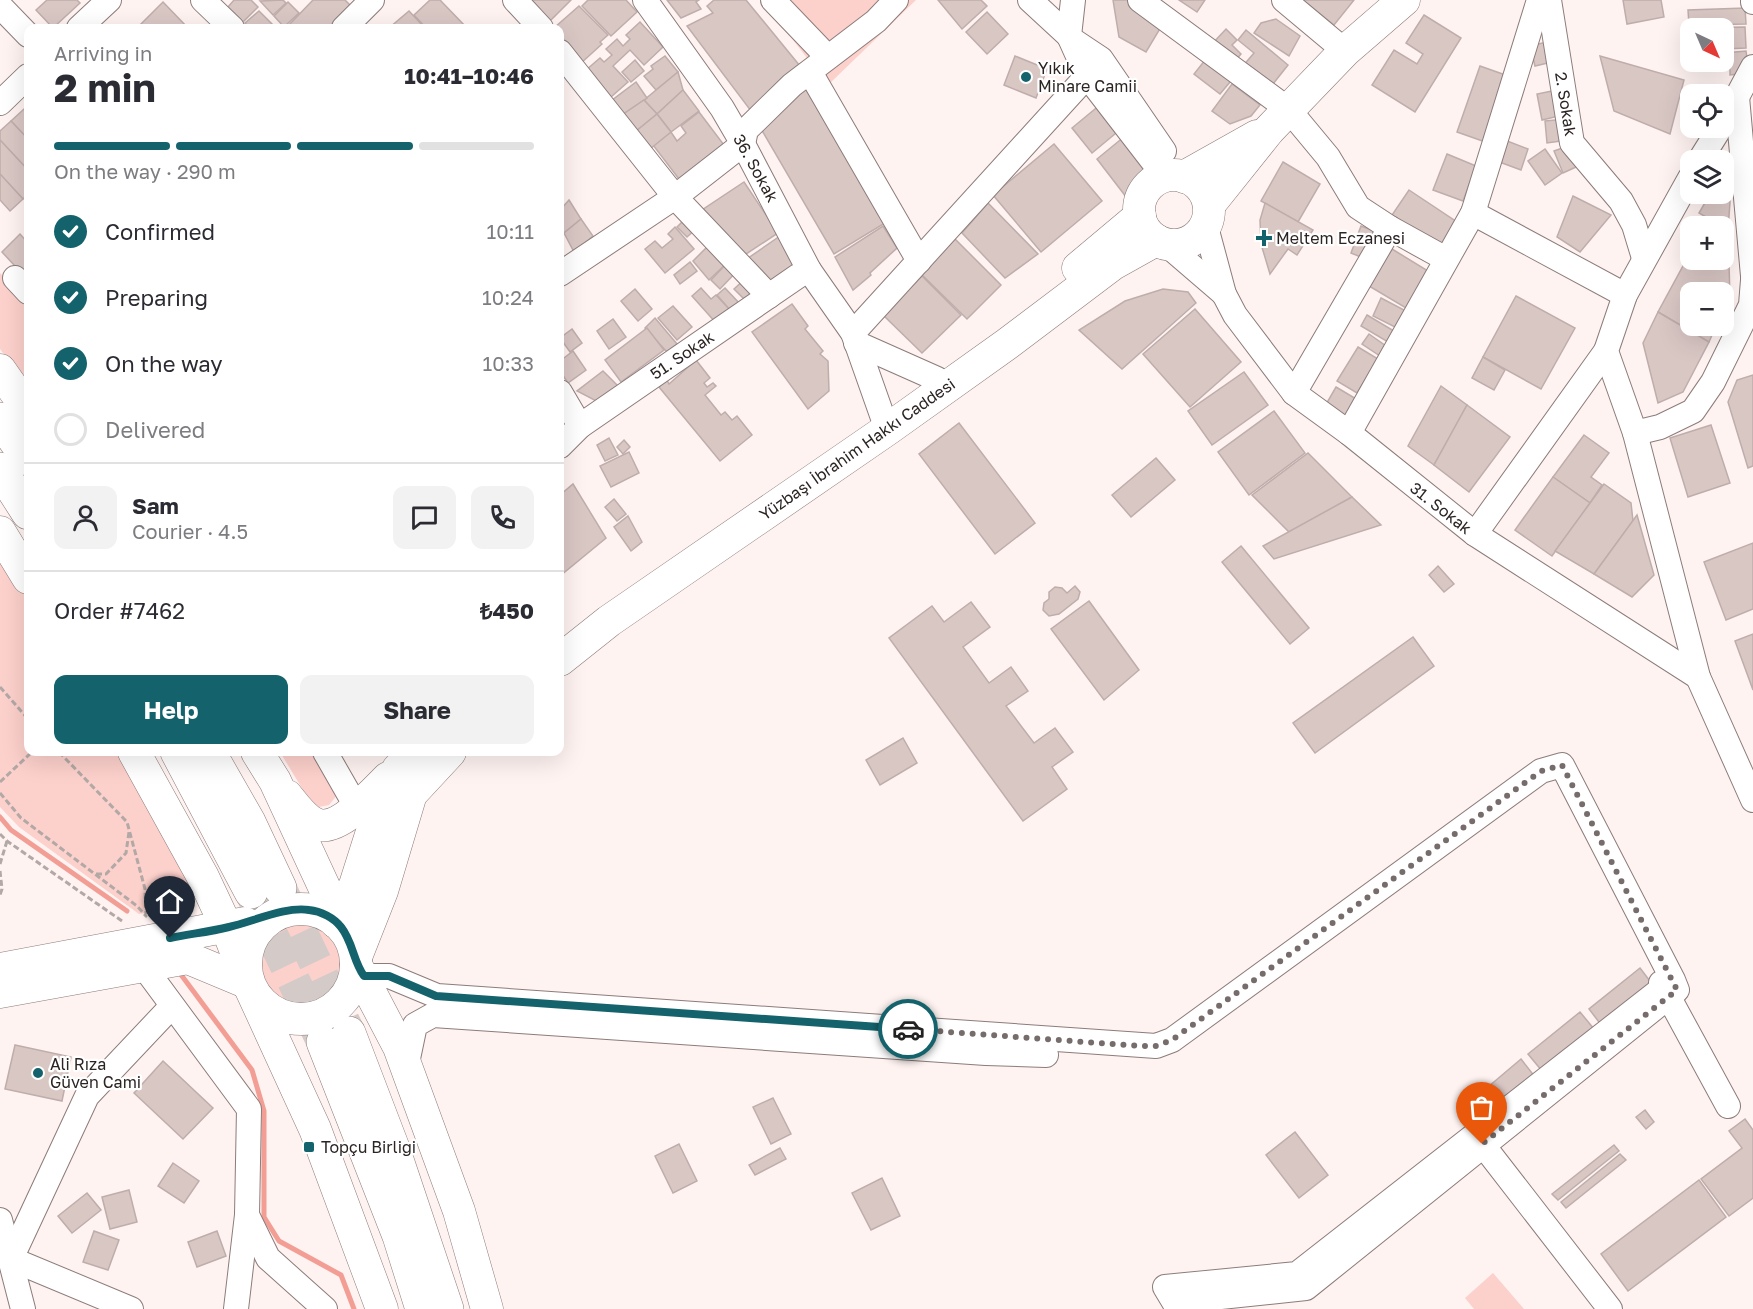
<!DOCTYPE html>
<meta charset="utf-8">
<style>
:root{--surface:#fff;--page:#f2f2f3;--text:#2b2b33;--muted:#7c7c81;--line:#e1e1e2;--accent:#14626b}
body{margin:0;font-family:"Golos Text",sans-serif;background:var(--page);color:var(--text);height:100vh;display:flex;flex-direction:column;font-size:22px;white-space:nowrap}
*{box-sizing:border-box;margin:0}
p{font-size:20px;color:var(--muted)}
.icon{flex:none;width:33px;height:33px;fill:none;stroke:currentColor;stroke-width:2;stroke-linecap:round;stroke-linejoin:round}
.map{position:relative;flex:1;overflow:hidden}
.panel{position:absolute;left:24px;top:24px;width:540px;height:732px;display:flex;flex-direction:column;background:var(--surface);border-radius:12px;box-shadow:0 6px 24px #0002}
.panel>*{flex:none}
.needle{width:39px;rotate:136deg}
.tools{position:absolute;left:1680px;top:18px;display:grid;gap:12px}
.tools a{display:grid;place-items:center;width:54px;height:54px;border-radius:12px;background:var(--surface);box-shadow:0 6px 24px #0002;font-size:30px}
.pin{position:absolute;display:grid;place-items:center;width:51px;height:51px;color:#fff;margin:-62px -26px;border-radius:50% 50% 50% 0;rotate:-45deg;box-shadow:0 0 6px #0007}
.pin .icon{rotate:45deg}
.courier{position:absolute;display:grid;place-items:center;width:60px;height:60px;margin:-30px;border:4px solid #14626b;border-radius:50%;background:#fff;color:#222;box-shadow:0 2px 8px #0007}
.head em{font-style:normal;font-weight:700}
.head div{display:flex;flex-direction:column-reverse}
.head{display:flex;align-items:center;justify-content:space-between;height:102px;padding:0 30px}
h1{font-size:39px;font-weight:700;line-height:45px}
.bar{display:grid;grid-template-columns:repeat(4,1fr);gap:9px 6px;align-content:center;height:72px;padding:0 30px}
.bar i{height:8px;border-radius:4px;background:var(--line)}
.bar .selected{background:var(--accent)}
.bar p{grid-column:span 4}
.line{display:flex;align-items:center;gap:15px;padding:0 30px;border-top:2px solid var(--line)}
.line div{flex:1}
.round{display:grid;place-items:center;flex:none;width:63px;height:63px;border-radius:12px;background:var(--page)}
ol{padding:0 30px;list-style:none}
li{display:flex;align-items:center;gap:18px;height:66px}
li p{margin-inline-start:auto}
li .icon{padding:6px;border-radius:50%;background:var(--accent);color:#fff;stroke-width:4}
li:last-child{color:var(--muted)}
li i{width:33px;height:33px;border:3px solid var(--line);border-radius:50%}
.primary-button{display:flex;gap:12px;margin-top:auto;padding:12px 30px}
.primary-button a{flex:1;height:69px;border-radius:12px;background:var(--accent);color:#fff;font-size:24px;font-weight:700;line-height:69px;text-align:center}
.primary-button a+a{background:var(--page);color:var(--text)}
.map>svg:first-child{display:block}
</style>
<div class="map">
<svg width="1753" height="1309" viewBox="0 0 1753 1309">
<rect width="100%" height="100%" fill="#fef3f1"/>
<!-- green -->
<g fill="#fcd0cb">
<path d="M762 0H916L828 85Z"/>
<path d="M0 273 28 302V386L0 349Z"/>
<path d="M0 546 28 592V752H123L191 880 185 897 161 910 139 914 19 827 0 807Z"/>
<path d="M280 752H315L338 794 329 805 314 808Z"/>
<circle cx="305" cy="961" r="44"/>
<path d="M1493 1273 1524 1309H1474L1465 1298Z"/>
</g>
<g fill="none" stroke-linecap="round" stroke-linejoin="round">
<!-- stream -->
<g stroke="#f39e95" stroke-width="5">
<path d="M0 817 11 830 127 911"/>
<path d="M179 972 252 1070 264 1111V1217L279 1241 341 1275 354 1309"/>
</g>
</g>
<!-- building -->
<g fill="#d9c7c4" stroke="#bfadab" stroke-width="1.5">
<path d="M47 0H77L80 3 53 28 36 10Z"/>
<path d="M234 0H251L258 7 243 22 228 7Z"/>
<path d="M283 0 286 3 273 15 260 1Z"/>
<path d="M313 0H345L355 10 337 28H286Z"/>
<path d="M430 0H440L467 28H426L414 15Z"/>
<path d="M526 0H571L548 23Z"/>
<path d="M588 0H626L637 12 611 36 582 6Z"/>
<path d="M667 0H699L696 2 701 9 681 18Z"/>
<path d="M714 0H746L800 66 751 111 687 26 713 13 707 6Z"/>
<path d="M938 0H981L987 6 962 29Z"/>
<path d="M1113 0H1132L1164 22 1146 52 1119 37Z"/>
<path d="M1179 0H1205L1197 12Z"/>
<path d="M1303 0H1354L1334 25Z"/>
<path d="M1623 0H1661L1664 17 1627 24Z"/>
<path d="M163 2 188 28H137Z"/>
<path d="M288 2 299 13 284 27 274 16Z"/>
<path d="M579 6 608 35 600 42 602 44 580 64 560 42V28H554Z"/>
<path d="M1745 8 1746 24 1689 25 1688 10Z"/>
<path d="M259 11 275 27 274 28H250L245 23Z"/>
<path d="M409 11 425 28H389Z"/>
<path d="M987 12 1008 34 987 54 966 32Z"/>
<path d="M1424 15 1461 38 1415 112 1372 85 1394 50 1417 64 1423 54 1406 43Z"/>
<path d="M1276 19 1300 36 1289 56 1254 33 1261 23Z"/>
<path d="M640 22 663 47 644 65 630 50 613 66 628 82 611 97 586 70 600 58 604 62 612 55 606 49 617 39 623 46 630 39 626 35Z"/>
<path d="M1745 27 1746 48 1724 49V28H1690V50L1689 28Z"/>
<path d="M1226 29 1237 40 1232 45 1241 54 1232 64 1212 44Z"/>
<path d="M1246 30 1288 65 1269 89 1242 67 1254 53 1238 40Z"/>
<path d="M1547 42 1552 62 1535 66 1530 46Z"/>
<path d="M1746 51 1749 73 1730 75V68L1717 70 1716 62H1724V53Z"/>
<path d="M1209 55 1235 76 1220 94 1194 74Z"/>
<path d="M665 56 678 72 656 90 644 76 653 69 651 66Z"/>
<path d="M1015 56 1047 69 1036 98 1004 85Z"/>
<path d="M1600 56 1684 80 1670 134 1614 111Z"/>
<path d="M635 60 644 71 631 82 622 72Z"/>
<path d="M1480 66 1514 78 1491 144 1457 132Z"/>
<path d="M678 72 683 90 657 114 644 100Z"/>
<path d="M636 82 647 98 622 115 611 101Z"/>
<path d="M802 82 885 223 834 254 757 122Z"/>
<path d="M1232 84 1260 105 1251 116 1230 124 1212 111Z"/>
<path d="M683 90 699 111 671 132 657 114Z"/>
<path d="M1557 90 1563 115 1542 120 1537 94Z"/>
<path d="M644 100 657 114 635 132 622 115Z"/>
<path d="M1101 104 1121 129 1092 153 1072 128Z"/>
<path d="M24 109 28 114V139L11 121Z"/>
<path d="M699 112 727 149 682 183 653 145 671 132 677 141 686 133 681 126Z"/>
<path d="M657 114 671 132 650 149 635 132Z"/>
<path d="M1566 119 1568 140 1547 143 1545 121Z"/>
<path d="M11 121 28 139V170L0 140V131Z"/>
<path d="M1125 136 1147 165V180L1130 202 1097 159Z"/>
<path d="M1502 139 1528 149 1521 170 1494 160Z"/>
<path d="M0 140 28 170V194L23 199 0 174Z"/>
<path d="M1054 144 1102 201 1041 252 993 195Z"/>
<path d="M1568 146 1576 167 1563 173 1554 151Z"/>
<path d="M1545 149 1562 173 1545 185 1528 161Z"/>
<path d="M1447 154 1476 166 1463 201 1433 190Z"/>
<path d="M1283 162 1320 184 1298 222 1261 201Z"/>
<path d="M0 174 23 199 10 211 0 200Z"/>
<path d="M744 182 778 233 737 260 699 212Z"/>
<path d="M1724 184 1731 188 1728 230 1699 213 1710 194H1724Z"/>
<path d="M1409 190 1457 222 1438 250 1390 218Z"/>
<path d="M1573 196 1611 215 1580 252 1557 237Z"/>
<path d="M569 200 581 219 564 233 560 225V210Z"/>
<path d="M988 203 1038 254 1005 278 962 233Z"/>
<path d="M1265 203 1313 230 1297 255 1288 249 1270 274 1261 244 1260 220Z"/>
<path d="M687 217 697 228 687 237 677 227Z"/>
<path d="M581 219 593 236 574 252 564 233Z"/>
<path d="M883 226 897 248 870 273 871 275 853 290 835 257Z"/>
<path d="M1361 226 1379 233 1368 260 1351 253Z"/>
<path d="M675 227 694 249 665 273 645 249 655 241 662 248 673 239 668 234Z"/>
<path d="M1724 227 1728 230 1730 298 1724 311V292H1690V326H1716L1709 342 1658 312 1690 253V260H1724Z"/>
<path d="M20 234 28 243V280L2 252Z"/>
<path d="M780 236 801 271 768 291 741 263Z"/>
<path d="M952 236 1001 285 967 319 918 271Z"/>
<path d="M712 242 730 260 709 280 693 261Z"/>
<path d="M1392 249 1428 271 1406 308 1369 286Z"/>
<path d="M731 259 740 268 720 289 711 280Z"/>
<path d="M690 262 697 271 680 284 674 275Z"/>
<path d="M922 276 961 315 922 353 883 315Z"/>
<path d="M747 277 759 290 747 302 734 289Z"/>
<path d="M701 288 711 299 716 295 730 310 716 323 692 296Z"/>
<path d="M725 288 740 304 731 311 717 295Z"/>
<path d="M635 289 652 309 638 321 621 301Z"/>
<path d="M1163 289 1188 292 1196 303 1122 369 1079 330 1125 301Z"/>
<path d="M1516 296 1575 328 1541 389 1483 357Z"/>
<path d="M1381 298 1406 311 1397 328 1373 316Z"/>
<path d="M792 304 808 326 805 329 823 351 820 354 828 361 829 391 808 409 752 332Z"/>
<path d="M673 306 692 327 677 340 658 318Z"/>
<path d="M1195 309 1241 362 1190 407 1143 354Z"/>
<path d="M1658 312 1709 342 1683 392 1658 403 1643 343Z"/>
<path d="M1367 315 1394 331 1388 342 1361 326Z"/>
<path d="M655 318 677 344 667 352 645 328Z"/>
<path d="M613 319 626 337 609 349 597 331Z"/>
<path d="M647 328 664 350 621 382 605 360Z"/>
<path d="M572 329 582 343 570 352 560 338Z"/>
<path d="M1369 334 1386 346 1380 356 1362 344Z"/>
<path d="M1358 347 1378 359 1357 393 1337 381Z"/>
<path d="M573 351 586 370 568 383 560 371V361Z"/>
<path d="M1483 357 1505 370 1494 390 1472 378Z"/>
<path d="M696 360 710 378 704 383 707 387 713 383 716 386 705 395 721 415 725 412 732 420 737 416 752 435 720 461 659 387 667 380 669 384Z"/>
<path d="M603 371 623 391 606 406 577 391Z"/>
<path d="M1244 372 1268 405 1212 445 1188 411Z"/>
<path d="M1753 375V466L1748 468 1728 402 1737 380Z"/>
<path d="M1441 386 1467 405 1434 465 1408 446Z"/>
<path d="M1336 387 1358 400 1347 419 1325 406Z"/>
<path d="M1467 405 1510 437 1469 492 1434 465Z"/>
<path d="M1274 411 1305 453 1249 495 1218 452Z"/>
<path d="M959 423 1035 523 995 554 919 454Z"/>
<path d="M1711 425 1730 483 1688 497 1670 438Z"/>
<path d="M1584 435 1609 453 1591 477 1602 485 1590 503 1553 477Z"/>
<path d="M609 438 618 455 605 461 597 445Z"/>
<path d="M624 440 630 447 623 454 617 447Z"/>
<path d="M629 452 639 473 611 487 600 466Z"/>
<path d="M1308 453 1352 497 1289 532 1252 495Z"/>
<path d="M1156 458 1175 480 1131 517 1112 495Z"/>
<path d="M1553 477 1590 503 1552 556 1515 530Z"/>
<path d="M573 484 606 538 560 576V495Z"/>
<path d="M1604 484 1631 503 1633 521 1594 574 1555 551Z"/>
<path d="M1352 497 1381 525 1274 559 1263 546Z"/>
<path d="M614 499 626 514 617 521 605 507Z"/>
<path d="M1637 515 1654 575 1632 597 1594 574Z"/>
<path d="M628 516 642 542 631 551 614 527Z"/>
<path d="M1753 543V609L1726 620 1704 562Z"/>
<path d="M1241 546 1309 628 1290 644 1222 562Z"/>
<path d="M1438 566 1454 584 1444 592 1429 575Z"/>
<path d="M1075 586 1080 592 1078 599 1059 614 1049 616 1043 610 1044 603 1049 599V592L1055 587 1062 588 1067 593Z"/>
<path d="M1089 601 1139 670 1104 700 1051 629Z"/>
<path d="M971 602 990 627 963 647 989 683 1011 667 1028 691 1006 706 1034 743 1055 728 1073 752 1052 767 1067 789 1023 821 889 638 932 606 944 622Z"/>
<path d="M1753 634V690L1735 641Z"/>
<path d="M1413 637 1434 666 1315 753 1293 723Z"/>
<path d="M903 738 917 763 880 785 866 760Z"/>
<path d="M1640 968 1653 985 1602 1026 1589 1009Z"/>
<path d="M1580 1012 1594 1029 1542 1071 1528 1054Z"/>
<path d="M15 1045 71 1057 62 1101 5 1089Z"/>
<path d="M1521 1059 1535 1077 1497 1109 1482 1092Z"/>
<path d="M163 1061 213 1108 183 1139 134 1093Z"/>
<path d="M773 1098 791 1134 771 1144 753 1107Z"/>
<path d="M1645 1110 1654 1122 1646 1129 1636 1117Z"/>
<path d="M1745 1119 1753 1130V1198L1729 1216 1701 1179 1742 1148 1729 1131Z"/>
<path d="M1295 1132 1328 1175 1299 1198 1266 1155Z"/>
<path d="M679 1144 697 1181 673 1193 655 1156Z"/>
<path d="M1614 1145 1619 1151 1558 1200 1552 1194Z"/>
<path d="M780 1148 786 1159 755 1175 749 1165Z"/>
<path d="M1620 1154 1626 1160 1566 1208 1561 1202Z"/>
<path d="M173 1163 199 1181 184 1203 158 1186Z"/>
<path d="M882 1178 900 1216 871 1230 852 1193Z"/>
<path d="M1699 1180 1726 1217 1628 1291 1601 1254Z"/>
<path d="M129 1190 137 1222 110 1229 102 1197Z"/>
<path d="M87 1193 101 1210 72 1233 58 1216Z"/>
<path d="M94 1231 119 1240 108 1270 83 1262Z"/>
<path d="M217 1231 226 1256 197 1267 188 1242Z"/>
</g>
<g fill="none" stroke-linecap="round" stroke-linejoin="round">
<!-- highway-tunnel -->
<g stroke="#d4cac8" stroke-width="33" stroke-dasharray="33 16" stroke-linecap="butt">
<path d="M280 888 349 1033"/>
<path d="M251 892 323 1042"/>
</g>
<!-- minor casing -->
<g stroke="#8c7c7a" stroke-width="26">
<g id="minor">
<path d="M203 0 232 28"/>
<path d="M515 0 541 28"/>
<path d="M645 0 722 108 743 144 809 270 853 333 883 418"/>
<path d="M773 0 820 49"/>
<path d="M1030 0 1069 36"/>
<path d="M1073 0 1069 36 1087 76 1165 177"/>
<path d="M1140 0 1289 110 1328 157 1358 207 1390 228 1446 259"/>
<path d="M1284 0 1345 51"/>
<path d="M1549 0 1572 143 1621 201 1634 225 1644 258"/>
<path d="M1753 0V2"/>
<path d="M0 6 28 35"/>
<path d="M79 28 109 0"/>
<path d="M344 28 372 0"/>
<path d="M1071 39 1101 59 1164 151"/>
<path d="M560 52 675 197 769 296"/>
<path d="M810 72 919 261"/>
<path d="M1737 97 1753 276"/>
<path d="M0 103 28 76"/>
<path d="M1730 110 1753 67"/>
<path d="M1700 160 1720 128"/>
<path d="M1690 178 1625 295 1606 351 1635 433 1698 677 1753 800"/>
<path d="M1473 213 1625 295"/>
<path d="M1206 227 1224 294 1235 315 1294 393 1349 433 1475 534 1698 677"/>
<path d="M1167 245 1224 294"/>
<path d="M560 274 675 197 743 144 746 130 792 85 876 21 896 0"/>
<path d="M15 278 28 292"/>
<path d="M853 333 1087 76"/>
<path d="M856 343 937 379"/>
<path d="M560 392 580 426"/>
<path d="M1294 393 1390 228"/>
<path d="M1349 433 1473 213 1539 0"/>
<path d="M1635 433 1660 427 1693 411 1713 382 1751 305 1753 280"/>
<path d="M560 446 580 426 798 276 809 270"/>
<path d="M1475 534 1606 351"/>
<path d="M325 752 357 808"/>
<path d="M144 967 249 1109 247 1215 268 1258 325 1309"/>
<path d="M364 976H389L437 996 1156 1046 1172 1040 1541 771 1562 765 1673 980 1677 990 1306 1288 1174 1302 1165 1287 1297 1274 1673 980"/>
<path d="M1661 983 1728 1106"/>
<path d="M406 1068 415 1025 433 1015 986 1053 1046 1055"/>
<path d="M1476 1136 1610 1309"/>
<path d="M0 1220 23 1309"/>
<path d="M131 1309 11 1259 87 1096 172 1006"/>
<path d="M236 1309 247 1215"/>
</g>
</g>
<!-- major casing -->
<g stroke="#8c7c7a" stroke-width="33">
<g id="major">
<circle cx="1174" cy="210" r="35"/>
<path d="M1184 177 1257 136"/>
<path d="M1209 205 1269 130 1345 51 1404 0"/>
<path d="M1078 268 1140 216"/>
<path d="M0 370 28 410"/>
<path d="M0 532 28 578"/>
<path d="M560 660 609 621 888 429 1007 344 1113 264 1156 240"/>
<path d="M134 752 203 877 227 928 248 983 315 1129 382 1309"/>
<path d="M257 752 275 781 332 904 336 922"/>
<path d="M287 796C295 806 306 822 319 825 340 830 374 792 388 778"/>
<circle cx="301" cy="964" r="55"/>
<path d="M336 922 355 885 375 822 398 769 416 752"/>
<path d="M356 957 382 891 411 794 450 752"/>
<path d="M356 965 399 1047 459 1211 487 1309"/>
<path d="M0 969 245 923"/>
<path d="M0 992 188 958 248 983"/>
</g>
</g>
<!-- highway casing -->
<g stroke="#8c7c7a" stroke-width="34">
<g id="highway">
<path d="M0 419 28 459"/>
<path d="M0 469 28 513"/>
<path d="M177 752 251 892"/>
<path d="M209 752 249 822 280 888"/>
<path d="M349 1033 393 1148 447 1309"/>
<path d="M323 1042 399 1236 422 1309"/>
</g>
</g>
<!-- path -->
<g stroke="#b2a8a6" stroke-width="3" stroke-dasharray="6 3" stroke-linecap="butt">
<path d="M0 687 28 719"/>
<path d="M59 752 127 822 145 889 146 914"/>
<path d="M0 782 32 752"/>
<path d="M0 793 21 818 137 906 146 916 145 917"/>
<path d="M0 834 7 841 122 921"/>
<path d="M0 864 7 841"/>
<path d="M0 871 2 889 0 895"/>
<path d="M96 874H106L126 853 129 832"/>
</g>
<!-- minor -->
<use href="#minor" stroke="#fff" stroke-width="24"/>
<!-- major -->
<use href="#major" stroke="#fff" stroke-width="32"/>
<!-- highway -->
<use href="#highway" stroke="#fff" stroke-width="33"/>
</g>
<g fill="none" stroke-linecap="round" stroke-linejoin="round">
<!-- done -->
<path stroke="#756c6b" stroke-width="6" stroke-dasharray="0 10.8" d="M908 1029 1140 1046H1156L1172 1040 1541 771 1562 765 1677 990 1482 1144"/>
<!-- route -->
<path stroke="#14626b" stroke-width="8" d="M170 938C189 934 209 932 229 927 252 922 286 906 309 910 321 911 334 918 341 927 353 942 353 961 364 976H389L436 996 908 1029"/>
</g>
<!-- markers -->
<g fill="#14626b" stroke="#fff" stroke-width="2">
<circle cx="1026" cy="77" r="6"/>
<path d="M1261 229h6v6h6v6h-6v6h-6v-6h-6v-6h6z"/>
<circle cx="38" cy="1073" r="6"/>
<rect x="303" y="1141" width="12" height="12" rx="3"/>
</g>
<g text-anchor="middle" stroke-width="4.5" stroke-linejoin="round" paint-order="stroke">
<!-- poi labels -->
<g font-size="16" fill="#2b2423" stroke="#fff" text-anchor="start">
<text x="1038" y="74">Yıkık<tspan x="1038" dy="18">Minare Camii</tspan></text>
<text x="1276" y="244">Meltem Eczanesi</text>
<text x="50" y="1070">Ali Rıza<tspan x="50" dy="18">Güven Cami</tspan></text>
<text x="321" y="1153">Topçu Birliği</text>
</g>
<!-- street labels -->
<g font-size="16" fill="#2b2423" stroke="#fff">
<text transform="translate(1566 104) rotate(81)" y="6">2. Sokak</text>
<text transform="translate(756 168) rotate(61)" y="6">36. Sokak</text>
<text transform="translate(682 355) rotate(-34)" y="6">51. Sokak</text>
<text transform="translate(857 449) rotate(-35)" y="6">Yüzbaşı İbrahim Hakkı Caddesi</text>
<text transform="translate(1441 508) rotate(38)" y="6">31. Sokak</text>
</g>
</g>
</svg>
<div class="tools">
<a><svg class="needle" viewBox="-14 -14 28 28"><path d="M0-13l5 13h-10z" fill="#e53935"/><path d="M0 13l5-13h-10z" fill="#7c7c81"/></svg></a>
<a><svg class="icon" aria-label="locate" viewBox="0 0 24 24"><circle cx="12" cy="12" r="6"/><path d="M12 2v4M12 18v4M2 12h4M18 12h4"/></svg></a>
<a><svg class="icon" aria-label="layers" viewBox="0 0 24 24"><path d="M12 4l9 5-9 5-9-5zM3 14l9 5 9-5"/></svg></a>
<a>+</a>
<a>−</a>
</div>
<div class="pin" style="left:1482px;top:1144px;background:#ea580c"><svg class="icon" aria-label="bag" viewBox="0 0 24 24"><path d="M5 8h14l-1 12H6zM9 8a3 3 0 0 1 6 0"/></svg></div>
<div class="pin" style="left:170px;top:938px;background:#1f2937"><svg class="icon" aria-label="home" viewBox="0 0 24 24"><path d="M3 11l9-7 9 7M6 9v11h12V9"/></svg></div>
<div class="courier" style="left:908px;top:1029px"><svg class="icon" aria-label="car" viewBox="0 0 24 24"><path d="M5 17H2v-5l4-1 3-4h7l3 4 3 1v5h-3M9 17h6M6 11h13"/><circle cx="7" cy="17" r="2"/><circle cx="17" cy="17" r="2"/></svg></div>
<section class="panel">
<div class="head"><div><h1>2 min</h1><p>Arriving in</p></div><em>10:41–10:46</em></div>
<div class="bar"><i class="selected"></i><i class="selected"></i><i class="selected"></i><i></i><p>On the way · 290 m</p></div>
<ol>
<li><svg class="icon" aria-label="check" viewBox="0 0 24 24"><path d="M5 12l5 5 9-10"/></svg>Confirmed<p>10:11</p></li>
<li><svg class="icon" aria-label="check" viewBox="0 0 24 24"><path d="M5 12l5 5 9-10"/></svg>Preparing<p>10:24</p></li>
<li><svg class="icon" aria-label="check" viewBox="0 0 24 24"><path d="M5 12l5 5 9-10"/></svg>On the way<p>10:33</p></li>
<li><i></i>Delivered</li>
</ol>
<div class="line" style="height:108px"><a class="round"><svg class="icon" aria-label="person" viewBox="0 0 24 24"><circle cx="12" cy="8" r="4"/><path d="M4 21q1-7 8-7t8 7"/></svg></a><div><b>Sam</b><p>Courier · 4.5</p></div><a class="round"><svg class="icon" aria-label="chat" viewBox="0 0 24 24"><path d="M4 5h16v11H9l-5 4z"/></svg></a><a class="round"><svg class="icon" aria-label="phone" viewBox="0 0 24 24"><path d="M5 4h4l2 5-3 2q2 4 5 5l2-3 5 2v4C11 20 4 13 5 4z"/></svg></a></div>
<div class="line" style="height:78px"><div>Order #7462</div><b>₺450</b></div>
<div class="primary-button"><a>Help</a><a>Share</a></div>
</section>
</div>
